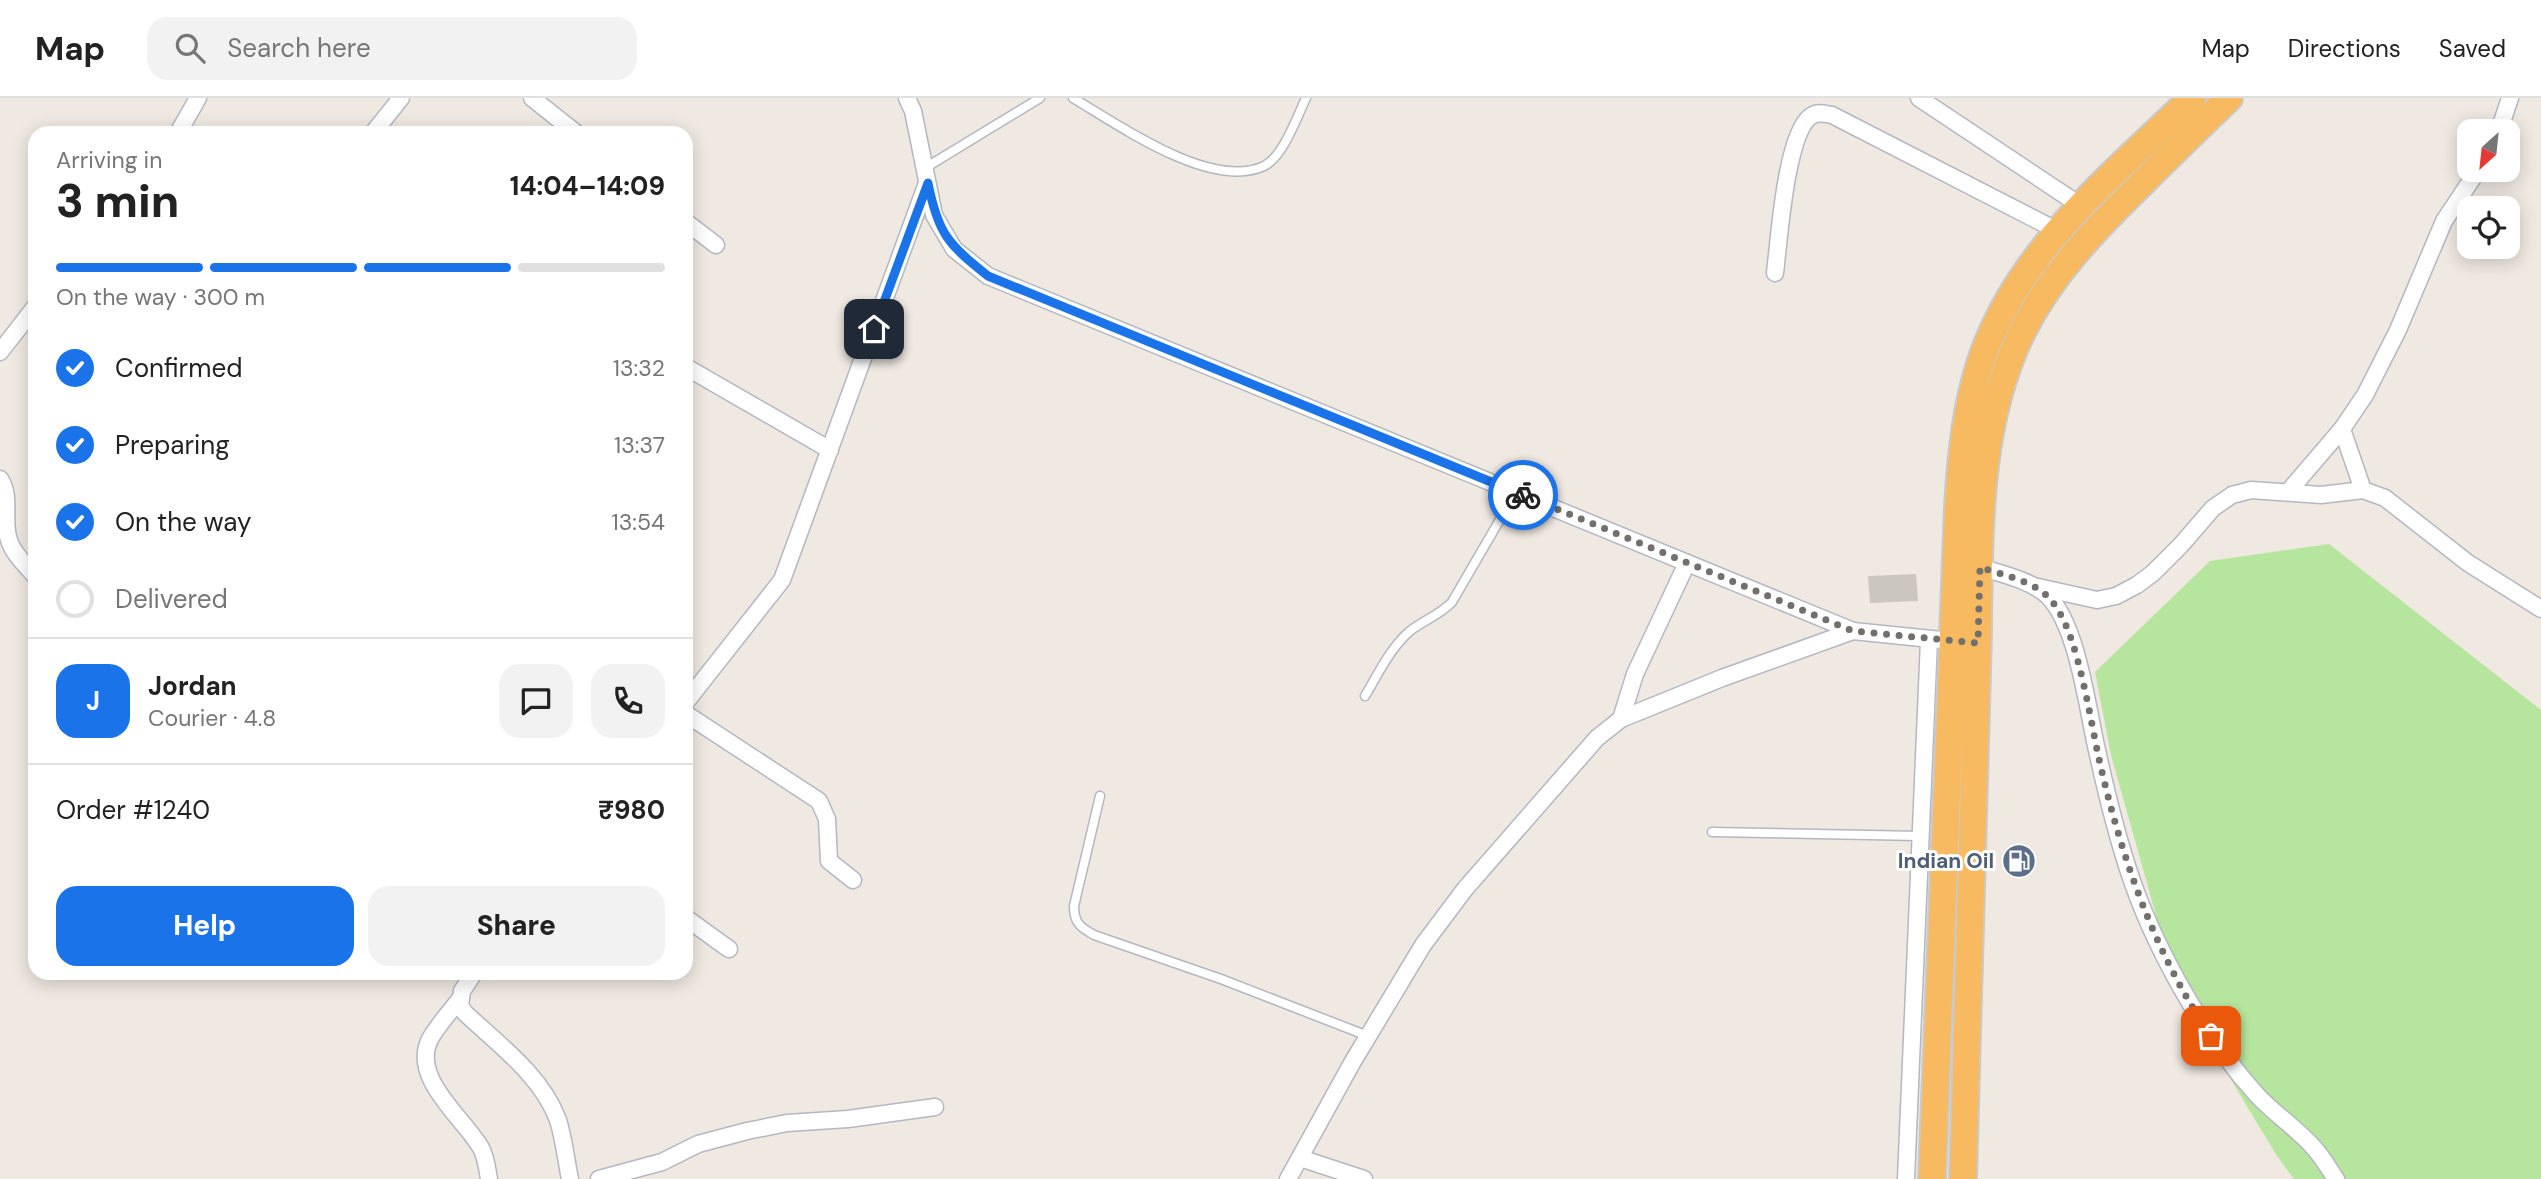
<!DOCTYPE html>
<meta charset="utf-8">
<style>
:root{--surface:#fff;--page:#f2f2f2;--text:#222;--muted:#767676;--line:#e0e0e0;--accent:#1a73e8}
body{margin:0;font-family:"DM Sans",sans-serif;background:var(--page);color:var(--text);height:100vh;display:flex;flex-direction:column;font-size:26px;white-space:nowrap}
*{box-sizing:border-box;margin:0}
p{font-size:23px;color:var(--muted)}
.icon{flex:none;width:38px;height:38px;fill:none;stroke:currentColor;stroke-width:2;stroke-linecap:round;stroke-linejoin:round}
.map{position:relative;flex:1;overflow:hidden}
.details{position:absolute;left:28px;top:28px;width:665px;height:854px;display:flex;flex-direction:column;background:var(--surface);border-radius:21px;box-shadow:0 4px 18px #0003}
.details>*{flex:none}
.needle{width:46px;rotate:207deg}
.fabs{position:absolute;left:2457px;top:21px;display:grid;gap:14px}
.fabs a{display:grid;place-items:center;width:63px;height:63px;border-radius:14px;background:var(--surface);box-shadow:0 4px 18px #0003;font-size:35px}
.pin{position:absolute;display:grid;place-items:center;width:60px;height:60px;color:#fff;margin:-30px;border-radius:14px;box-shadow:0 4px 10px #0006}
.courier{position:absolute;display:grid;place-items:center;width:70px;height:70px;margin:-35px;border:5px solid #1a73e8;border-radius:50%;background:#fff;color:#222;box-shadow:0 2px 9px #0007}
.headline em{font-style:normal;font-weight:800}
.headline div{display:flex;flex-direction:column-reverse}
.headline{display:flex;align-items:center;justify-content:space-between;height:119px;padding:0 28px}
h1{font-size:46px;font-weight:800;line-height:52px}
.bar{display:grid;grid-template-columns:repeat(4,1fr);gap:10px 7px;align-content:center;height:84px;padding:0 28px}
.bar i{height:9px;border-radius:5px;background:var(--line)}
.bar .active{background:var(--accent)}
.bar p{grid-column:span 4}
.line{display:flex;align-items:center;gap:18px;padding:0 28px;border-top:2px solid var(--line)}
.line div{flex:1}
.round{display:grid;place-items:center;flex:none;width:74px;height:74px;border-radius:21px;background:var(--page)}
ol{padding:0 28px;list-style:none}
li{display:flex;align-items:center;gap:21px;height:77px}
li p{margin-inline-start:auto}
li .icon{padding:7px;border-radius:50%;background:var(--accent);color:#fff;stroke-width:4}
li:last-child{color:var(--muted)}
li i{width:38px;height:38px;border:4px solid var(--line);border-radius:50%}
.cta{display:flex;gap:14px;margin-top:auto;padding:14px 28px}
.cta a{flex:1;height:80px;border-radius:21px;background:var(--accent);color:#fff;font-size:28px;font-weight:800;line-height:80px;text-align:center}
.cta a+a{background:var(--page);color:var(--text)}
header{display:flex;align-items:center;gap:42px;box-sizing:border-box;height:98px;padding:0 35px;background:var(--surface);border-bottom:2px solid var(--line)}
header strong{font-size:33px}
nav{display:flex;gap:38px;margin-inline-start:auto;font-size:24px}
.search{width:490px;height:63px;background:var(--page);display:flex;align-items:center;gap:18px;box-sizing:border-box;padding:0 24px;border-radius:21px;color:var(--muted);font-size:26px}
.map>svg:first-child{display:block}
</style>
<header>
<strong>Map</strong>
<div class="search"><svg class="icon" aria-label="search" viewBox="0 0 24 24"><circle cx="10" cy="10" r="6"/><path d="M15 15l6 6"/></svg>Search here</div>
<nav><a>Map</a><a>Directions</a><a>Saved</a></nav>
</header>
<div class="map">
<svg width="2541" height="1081" viewBox="0 0 2541 1081">
<rect width="100%" height="100%" fill="#efe9e1"/>
<!-- green -->
<path fill="#b6e59e" d="M2329 446 2541 612V1081H2294L2277 1058 2177 892 2111 657 2095 574 2210 463Z"/>
<!-- building -->
<path fill="#cbc7bf" d="M1916 476 1918 503 1870 505 1868 478Z"/>
<g fill="none" stroke-linecap="round" stroke-linejoin="round">
<!-- service casing -->
<g stroke="#b4b7c1" stroke-width="11">
<g id="service">
<path d="M1073 0C1117 26 1211 93 1264 68 1283 59 1297 19 1306 0"/>
<path d="M925 70 1040 0"/>
<path d="M1365 598C1378 576 1391 549 1410 533 1424 522 1440 517 1452 504L1516 394"/>
<path d="M1100 698 1074 808C1074 825 1080 829 1094 837L1221 881 1368 938"/>
<path d="M1712 734 1920 738"/>
</g>
</g>
<!-- minor casing -->
<g stroke="#b4b7c1" stroke-width="19">
<g id="minor">
<path d="M532 0 576 35"/>
<path d="M907 0 913 13 934 117 954 151 988 178 1853 533 1961 544"/>
<path d="M1919 0 2081 108"/>
<path d="M2499 33 2510 0"/>
<path d="M178 35 198 0"/>
<path d="M373 35 401 0"/>
<path d="M686 124 716 147"/>
<path d="M1775 175C1779 142 1786 35 1811 18 1818 13 1825 16 1832 17L2058 133"/>
<path d="M0 254 35 209"/>
<path d="M686 269 830 352"/>
<path d="M2342 331 2363 392"/>
<path d="M0 381C12 399 2 422 9 442 13 456 26 467 35 478"/>
<path d="M2288 394 2342 331 2365 297 2398 232 2444 123 2478 72"/>
<path d="M1980 469C2001 476 2031 482 2048 498 2077 527 2087 607 2096 648 2105 689 2115 731 2128 771 2153 848 2203 937 2256 996 2274 1016 2297 1030 2315 1051 2323 1060 2329 1071 2336 1081"/>
<path d="M2038 489 2097 502 2116 498 2137 487 2153 475 2181 447 2213 410 2232 397 2251 392 2321 397 2363 392 2385 400 2468 465 2541 511"/>
<path d="M686 604 782 482 927 85"/>
<path d="M686 616 819 703 827 721 829 763 853 782"/>
<path d="M1621 621 1635 576 1687 465"/>
<path d="M686 820 729 851"/>
<path d="M474 875 462 893 460 908 465 915C499 947 541 977 558 1022 564 1041 566 1062 570 1081"/>
<path d="M459 902C450 914 438 927 430 941 410 980 464 1020 481 1050 486 1059 487 1070 489 1081"/>
<path d="M1300 1060 1364 1081"/>
<path d="M599 1081 662 1064 698 1046 747 1033 787 1025 848 1021 935 1009"/>
<path d="M1288 1081 1352 965 1423 847 1465 791 1597 640 1621 621 1722 580 1853 533"/>
<path d="M1906 1081 1929 542"/>
</g>
</g>
<!-- trunk casing -->
<g stroke="#c9c9c9" stroke-width="30">
<g id="trunk">
<path d="M1932 1081 1958 409C1961 359 1966 305 1983 257 2021 150 2113 77 2192 0"/>
<path d="M1963 1081C1967 911 1971 741 1977 571 1981 459 1971 340 2021 236 2050 177 2094 132 2141 86 2170 57 2199 29 2229 0"/>
</g>
</g>
<!-- service -->
<use href="#service" stroke="#fff" stroke-width="8"/>
<!-- minor -->
<use href="#minor" stroke="#fff" stroke-width="16"/>
<!-- trunk -->
<use href="#trunk" stroke="#f8ba60" stroke-width="26"/>
</g>
<g fill="none" stroke-linecap="round" stroke-linejoin="round">
<!-- done -->
<path stroke="#726f6d" stroke-width="7" stroke-dasharray="0 12.6" d="M1523 397 1853 533 1978 545 1980 469C2005 478 2038 483 2054 506 2080 540 2091 630 2102 674 2124 767 2157 859 2211 938"/>
<!-- route -->
<path stroke="#1a73e8" stroke-width="9" d="M874 231 928 85C938 136 948 146 988 178L1523 397"/>
</g>
<!-- icons -->
<defs>
<g id="fuel-disc" transform="scale(1.75)"><circle r="9.5" fill="#5c6f8a" stroke="#fff"/><path d="M-5.5-6h7V0h2V4h1.3V-2.5L3-4.5l.8-.8L6-3V5H2.5V1h-1V6h-7ZM-4.2-4.7v3.2H.2V-4.7Z" fill="#fff"/></g>
</defs>
<g fill-rule="evenodd">
<use href="#fuel-disc" x="2019" y="763"/>
</g>
<g text-anchor="middle" stroke-width="6" stroke-linejoin="round" paint-order="stroke">
<!-- service labels -->
<g font-size="21" font-weight="bold" fill="#4e5e75" stroke="#fff" text-anchor="end">
<text x="1994" y="770">Indian Oil</text>
</g>
</g>
</svg>
<div class="fabs">
<a><svg class="needle" viewBox="-14 -14 28 28"><path d="M0-13l5 13h-10z" fill="#e53935"/><path d="M0 13l5-13h-10z" fill="#767676"/></svg></a>
<a><svg class="icon" aria-label="locate" viewBox="0 0 24 24"><circle cx="12" cy="12" r="6"/><path d="M12 2v4M12 18v4M2 12h4M18 12h4"/></svg></a>
</div>
<div class="pin" style="left:2211px;top:938px;background:#ea580c"><svg class="icon" aria-label="bag" viewBox="0 0 24 24"><path d="M5 8h14l-1 12H6zM9 8a3 3 0 0 1 6 0"/></svg></div>
<div class="pin" style="left:874px;top:231px;background:#1f2937"><svg class="icon" aria-label="home" viewBox="0 0 24 24"><path d="M3 11l9-7 9 7M6 9v11h12V9"/></svg></div>
<div class="courier" style="left:1523px;top:397px"><svg class="icon" aria-label="bike" viewBox="0 0 24 24"><circle cx="6" cy="16" r="4"/><circle cx="18" cy="16" r="4"/><path d="M6 16l4-8h5l3 8M10 8l3 8H6M13 5h3"/></svg></div>
<section class="details">
<div class="headline"><div><h1>3 min</h1><p>Arriving in</p></div><em>14:04–14:09</em></div>
<div class="bar"><i class="active"></i><i class="active"></i><i class="active"></i><i></i><p>On the way · 300 m</p></div>
<ol>
<li><svg class="icon" aria-label="check" viewBox="0 0 24 24"><path d="M5 12l5 5 9-10"/></svg>Confirmed<p>13:32</p></li>
<li><svg class="icon" aria-label="check" viewBox="0 0 24 24"><path d="M5 12l5 5 9-10"/></svg>Preparing<p>13:37</p></li>
<li><svg class="icon" aria-label="check" viewBox="0 0 24 24"><path d="M5 12l5 5 9-10"/></svg>On the way<p>13:54</p></li>
<li><i></i>Delivered</li>
</ol>
<div class="line" style="height:126px"><b class="round" style="background:var(--accent);color:#fff">J</b><div><b>Jordan</b><p>Courier · 4.8</p></div><a class="round"><svg class="icon" aria-label="chat" viewBox="0 0 24 24"><path d="M4 5h16v11H9l-5 4z"/></svg></a><a class="round"><svg class="icon" aria-label="phone" viewBox="0 0 24 24"><path d="M5 4h4l2 5-3 2q2 4 5 5l2-3 5 2v4C11 20 4 13 5 4z"/></svg></a></div>
<div class="line" style="height:91px"><div>Order #1240</div><b>₹980</b></div>
<div class="cta"><a>Help</a><a>Share</a></div>
</section>
</div>
